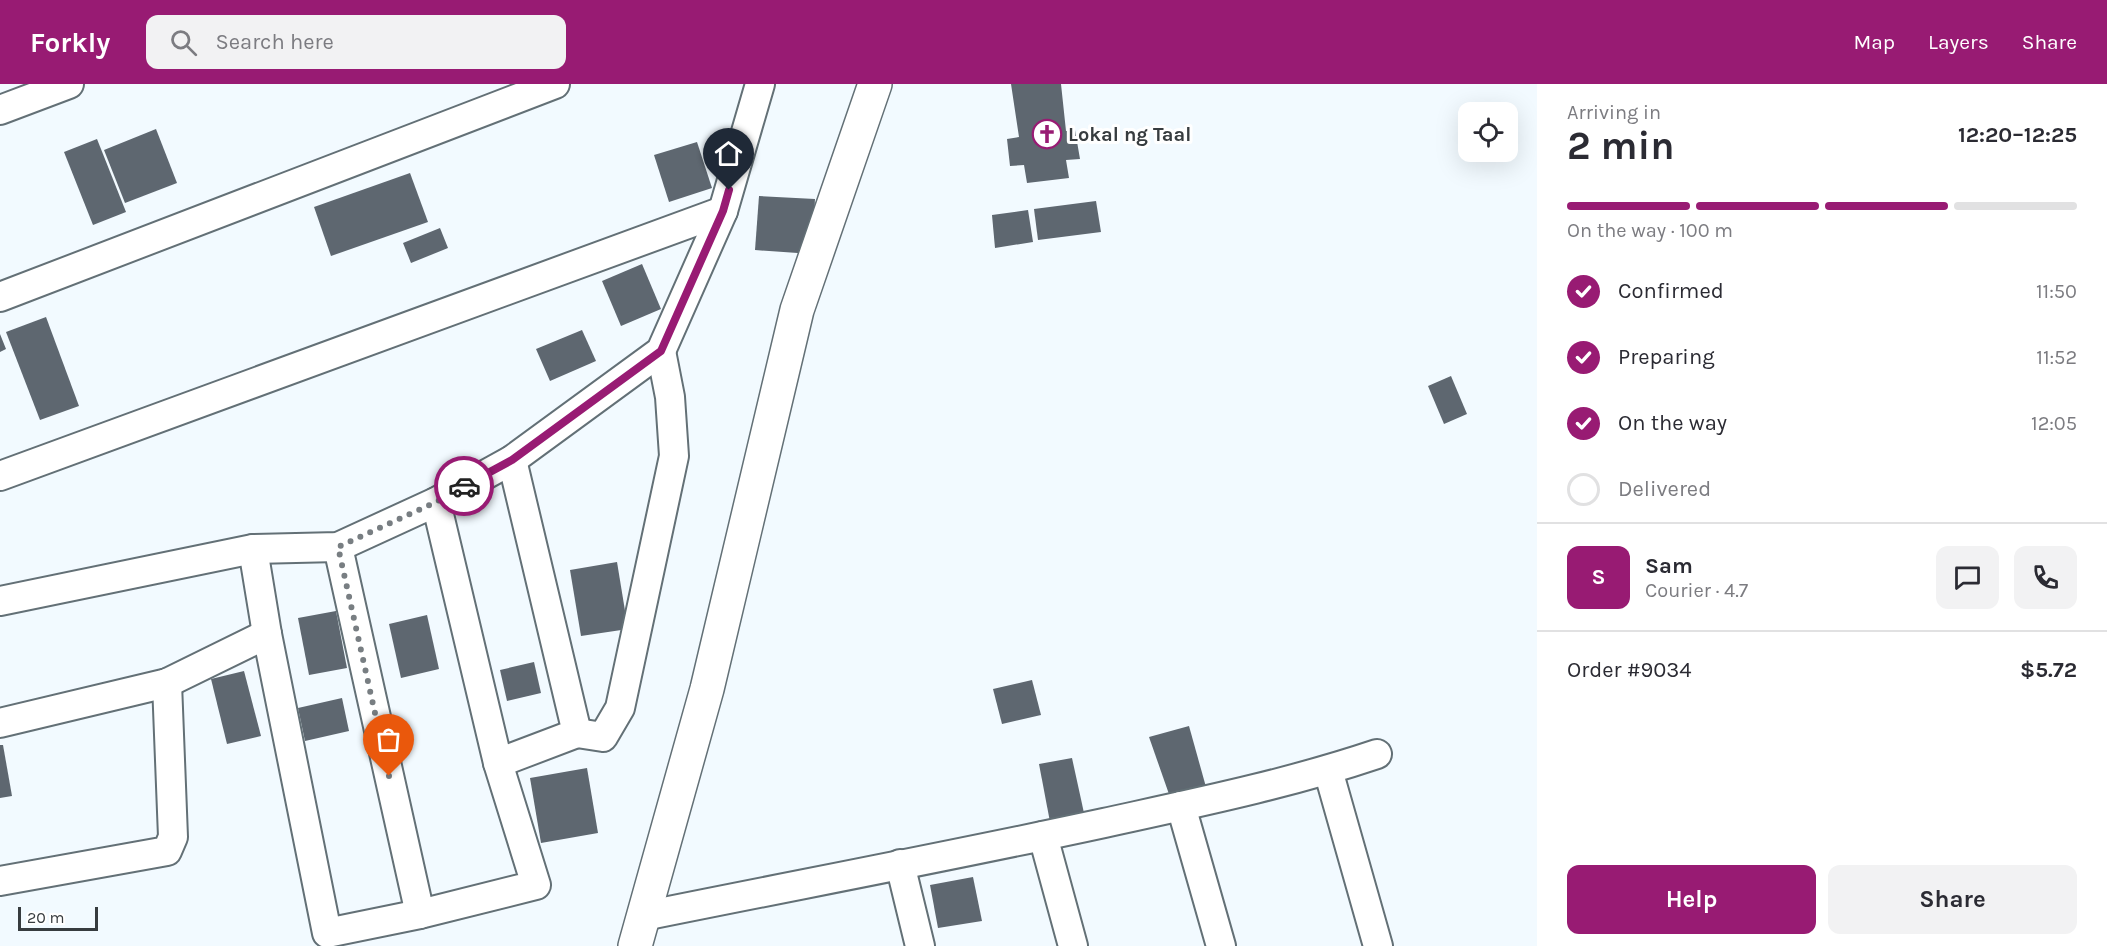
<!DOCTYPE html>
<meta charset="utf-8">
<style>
:root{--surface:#fff;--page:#f2f2f3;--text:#2b2b33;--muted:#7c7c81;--line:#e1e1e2;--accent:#981b73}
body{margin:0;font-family:Karla,sans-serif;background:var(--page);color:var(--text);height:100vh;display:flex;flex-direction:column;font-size:22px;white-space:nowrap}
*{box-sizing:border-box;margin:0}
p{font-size:20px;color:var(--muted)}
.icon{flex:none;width:33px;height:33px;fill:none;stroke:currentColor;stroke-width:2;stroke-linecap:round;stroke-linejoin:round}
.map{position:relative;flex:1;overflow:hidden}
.sheet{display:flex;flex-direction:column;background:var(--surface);width:570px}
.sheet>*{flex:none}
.buttons{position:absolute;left:1458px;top:18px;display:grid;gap:12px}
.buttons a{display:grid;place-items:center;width:60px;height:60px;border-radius:12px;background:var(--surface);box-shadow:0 6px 24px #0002;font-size:30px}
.scale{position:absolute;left:18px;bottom:15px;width:80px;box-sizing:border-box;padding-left:6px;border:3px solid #373c3f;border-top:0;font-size:16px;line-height:21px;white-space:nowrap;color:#373c3f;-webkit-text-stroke:4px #fff;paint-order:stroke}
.pin{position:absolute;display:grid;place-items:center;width:51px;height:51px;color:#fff;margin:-62px -26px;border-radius:50% 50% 50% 0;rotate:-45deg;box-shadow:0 0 6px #0007}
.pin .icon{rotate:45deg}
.courier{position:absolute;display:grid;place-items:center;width:60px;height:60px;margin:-30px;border:4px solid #981b73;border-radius:50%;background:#fff;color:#222;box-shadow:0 2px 8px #0007}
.head em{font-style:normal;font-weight:700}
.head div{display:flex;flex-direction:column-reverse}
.head{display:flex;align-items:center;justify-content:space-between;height:102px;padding:0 30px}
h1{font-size:39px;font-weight:700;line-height:45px}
.bar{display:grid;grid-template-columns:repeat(4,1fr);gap:9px 6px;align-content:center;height:72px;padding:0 30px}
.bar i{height:8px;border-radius:4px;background:var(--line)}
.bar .current{background:var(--accent)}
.bar p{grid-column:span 4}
.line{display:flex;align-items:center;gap:15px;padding:0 30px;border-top:2px solid var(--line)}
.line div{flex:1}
.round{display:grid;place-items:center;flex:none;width:63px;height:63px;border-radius:12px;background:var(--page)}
ol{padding:0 30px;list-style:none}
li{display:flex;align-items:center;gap:18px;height:66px}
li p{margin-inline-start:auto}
li .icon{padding:6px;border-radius:50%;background:var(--accent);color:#fff;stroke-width:4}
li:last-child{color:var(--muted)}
li i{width:33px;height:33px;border:3px solid var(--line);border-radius:50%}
.button{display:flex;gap:12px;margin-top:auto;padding:12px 30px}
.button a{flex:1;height:69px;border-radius:12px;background:var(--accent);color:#fff;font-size:24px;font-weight:700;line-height:69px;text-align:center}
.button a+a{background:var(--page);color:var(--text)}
header{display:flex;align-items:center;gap:36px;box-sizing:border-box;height:84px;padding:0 30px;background:var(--accent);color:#fff}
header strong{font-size:28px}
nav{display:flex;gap:33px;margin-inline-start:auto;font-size:21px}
.search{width:420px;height:54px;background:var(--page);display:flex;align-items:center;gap:15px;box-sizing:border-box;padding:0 21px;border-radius:12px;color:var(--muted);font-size:22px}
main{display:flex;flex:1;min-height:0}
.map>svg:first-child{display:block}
</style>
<header>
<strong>Forkly</strong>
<div class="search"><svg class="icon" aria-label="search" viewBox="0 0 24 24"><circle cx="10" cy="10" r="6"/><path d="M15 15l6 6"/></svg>Search here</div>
<nav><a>Map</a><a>Layers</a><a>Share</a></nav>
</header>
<main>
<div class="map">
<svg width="1537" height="862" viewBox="0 0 1537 862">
<rect width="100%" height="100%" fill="#f2faff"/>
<!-- building -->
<g fill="#5e6770">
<path d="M1011 0H1061L1066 47 1075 46 1080 75 1066 76 1069 94 1027 99 1024 81 1010 82 1007 55 1019 53Z"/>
<path d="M156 45 177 99 125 119 104 66Z"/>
<path d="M97 55 126 128 93 141 64 68Z"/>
<path d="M697 58 712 104 669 118 654 71Z"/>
<path d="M410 89 428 138 331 172 314 123Z"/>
<path d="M759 112 815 115 812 170 755 166Z"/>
<path d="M1096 117 1101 148 1038 156 1034 125Z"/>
<path d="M1028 126 1033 158 995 164 992 131Z"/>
<path d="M440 144 448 164 411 179 403 159Z"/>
<path d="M642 180 661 225 621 242 602 197Z"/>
<path d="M46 233 79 322 40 336 6 248Z"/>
<path d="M582 246 596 277 550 297 536 265Z"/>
<path d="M0 250 6 265 0 268Z"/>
<path d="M1451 292 1467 330 1444 340 1428 302Z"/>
<path d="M617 478 628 545 581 552 570 486Z"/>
<path d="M336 527 347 584 309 591 298 534Z"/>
<path d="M427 531 439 585 401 594 389 540Z"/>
<path d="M534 578 541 609 507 617 500 586Z"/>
<path d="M244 587 261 652 227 660 211 595Z"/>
<path d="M1032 596 1041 631 1002 640 993 605Z"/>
<path d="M342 614 349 647 305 657 298 624Z"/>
<path d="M1189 642 1206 703 1170 713 1149 653Z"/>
<path d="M0 661H3L12 712 0 714Z"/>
<path d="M1072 674 1084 729 1050 738 1039 680Z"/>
<path d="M587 684 598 749 541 759 530 694Z"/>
<path d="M973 793 982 837 938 844 930 801Z"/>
</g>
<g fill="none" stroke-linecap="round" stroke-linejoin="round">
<!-- minor casing -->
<g stroke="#637076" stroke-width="32">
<g id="minor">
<path d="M0 26 69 0"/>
<path d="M0 213 555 0"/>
<path d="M0 392 723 127"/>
<path d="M338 463 420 830"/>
<path d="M253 465 267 550 327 849 420 830 536 801 498 679 436 418"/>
<path d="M0 517 253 465 338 463 436 418 512 376 661 267 723 127 760 0"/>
<path d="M0 639 167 599 267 550"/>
<path d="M577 649 603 653 620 624 674 372 670 313 661 267"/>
<path d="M498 679 577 649 512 376"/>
<path d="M1328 686 1378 862"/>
<path d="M1181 722 1221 862"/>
<path d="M1043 752 1073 862"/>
<path d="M900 780 920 862"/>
<path d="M0 797 167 767 173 753 167 599"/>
<path d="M644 832C797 801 951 772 1104 739 1195 719 1288 700 1377 670"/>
</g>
</g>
<!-- tertiary casing -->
<g stroke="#637076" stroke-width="36">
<path id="tertiary" d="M635 862 707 605 797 226 875 0"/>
</g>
<!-- minor -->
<use href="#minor" stroke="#fff" stroke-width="28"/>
<!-- tertiary -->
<use href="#tertiary" stroke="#fff" stroke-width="33"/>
</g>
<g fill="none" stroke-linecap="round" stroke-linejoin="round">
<!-- done -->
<path stroke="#787e82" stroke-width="6" stroke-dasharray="0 10.8" d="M389 692 338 463 436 418 464 402"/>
<!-- route -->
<path stroke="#981b73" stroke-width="8" d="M464 402 512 376 661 267 723 127 729 106"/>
</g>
<!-- icons -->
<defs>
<g id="church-ring" transform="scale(1.5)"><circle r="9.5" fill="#fff" stroke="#981b73" stroke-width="1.5"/><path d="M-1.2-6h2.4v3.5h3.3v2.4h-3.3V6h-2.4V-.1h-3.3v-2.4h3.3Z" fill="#981b73"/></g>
</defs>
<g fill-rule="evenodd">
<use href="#church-ring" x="1047" y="50"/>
</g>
<g text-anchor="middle" stroke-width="6" stroke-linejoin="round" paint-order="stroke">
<!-- poi labels -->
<g font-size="20" font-weight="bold" fill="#373c3f" stroke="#fff" text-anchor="start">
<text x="1068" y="57">Lokal ng Taal</text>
</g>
</g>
</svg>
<div class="buttons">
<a><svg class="icon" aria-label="locate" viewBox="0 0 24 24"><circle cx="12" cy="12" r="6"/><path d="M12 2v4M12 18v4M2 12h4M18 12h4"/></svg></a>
</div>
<div class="scale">20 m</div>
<div class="pin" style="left:389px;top:692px;background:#ea580c"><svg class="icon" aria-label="bag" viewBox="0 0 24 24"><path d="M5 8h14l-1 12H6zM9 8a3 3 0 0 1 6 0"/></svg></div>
<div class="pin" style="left:729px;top:106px;background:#1f2937"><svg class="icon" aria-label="home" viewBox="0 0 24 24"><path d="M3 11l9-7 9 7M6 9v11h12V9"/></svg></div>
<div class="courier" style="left:464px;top:402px"><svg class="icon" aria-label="car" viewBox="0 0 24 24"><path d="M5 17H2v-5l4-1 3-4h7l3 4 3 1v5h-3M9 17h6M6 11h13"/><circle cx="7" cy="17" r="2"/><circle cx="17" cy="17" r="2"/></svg></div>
</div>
<section class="sheet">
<div class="head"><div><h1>2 min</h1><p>Arriving in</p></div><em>12:20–12:25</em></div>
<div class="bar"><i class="current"></i><i class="current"></i><i class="current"></i><i></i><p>On the way · 100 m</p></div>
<ol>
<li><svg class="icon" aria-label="check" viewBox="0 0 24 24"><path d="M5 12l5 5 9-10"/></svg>Confirmed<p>11:50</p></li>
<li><svg class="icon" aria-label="check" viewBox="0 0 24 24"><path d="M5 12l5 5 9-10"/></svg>Preparing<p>11:52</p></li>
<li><svg class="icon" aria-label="check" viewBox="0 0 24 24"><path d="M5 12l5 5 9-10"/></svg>On the way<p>12:05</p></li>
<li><i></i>Delivered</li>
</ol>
<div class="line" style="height:108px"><b class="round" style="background:var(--accent);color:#fff">S</b><div><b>Sam</b><p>Courier · 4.7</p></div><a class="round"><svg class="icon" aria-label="chat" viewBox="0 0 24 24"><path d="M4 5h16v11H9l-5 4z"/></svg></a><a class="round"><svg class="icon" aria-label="phone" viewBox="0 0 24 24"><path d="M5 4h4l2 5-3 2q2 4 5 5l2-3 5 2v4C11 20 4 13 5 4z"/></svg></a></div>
<div class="line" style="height:78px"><div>Order #9034</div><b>$5.72</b></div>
<div class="button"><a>Help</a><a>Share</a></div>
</section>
</main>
